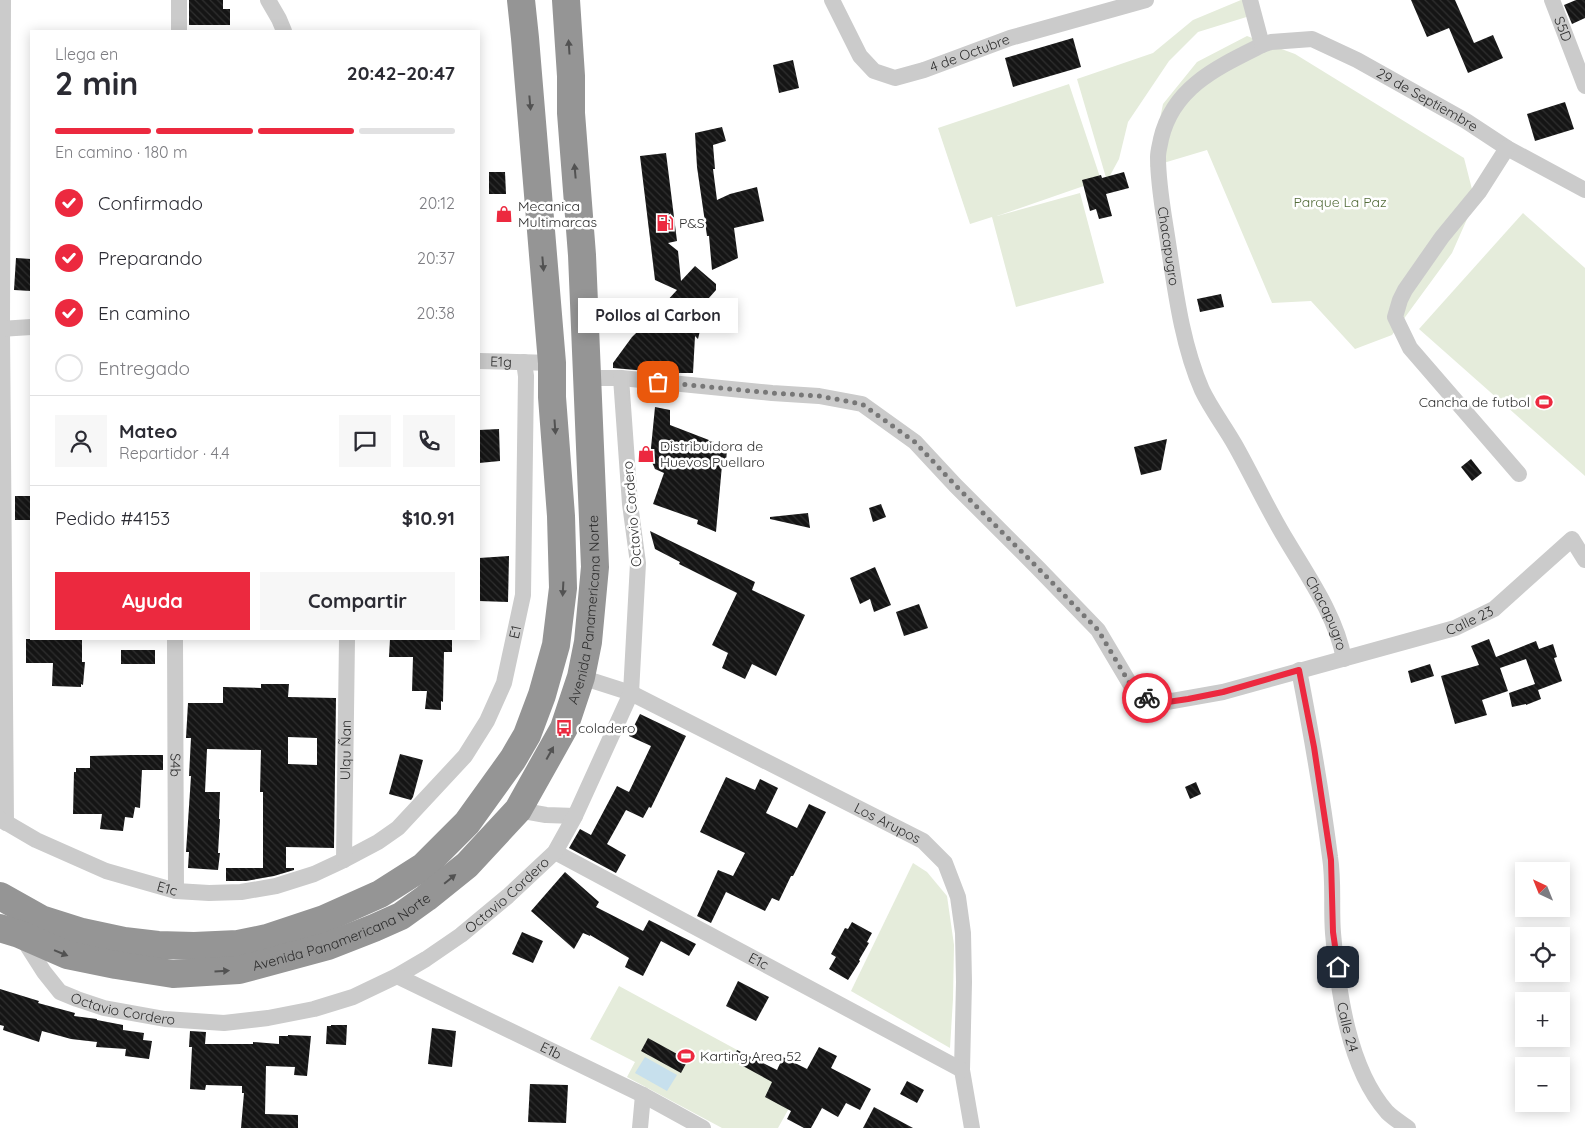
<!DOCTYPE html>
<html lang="es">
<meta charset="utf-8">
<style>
:root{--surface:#fff;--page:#f7f7f7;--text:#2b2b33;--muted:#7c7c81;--line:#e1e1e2;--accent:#ec293f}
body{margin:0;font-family:Quicksand,sans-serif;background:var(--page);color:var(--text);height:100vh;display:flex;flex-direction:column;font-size:19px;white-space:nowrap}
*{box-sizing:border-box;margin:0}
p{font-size:16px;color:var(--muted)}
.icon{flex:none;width:28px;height:28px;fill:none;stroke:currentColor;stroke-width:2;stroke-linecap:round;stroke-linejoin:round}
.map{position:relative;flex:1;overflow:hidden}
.side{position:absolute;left:30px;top:30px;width:450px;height:610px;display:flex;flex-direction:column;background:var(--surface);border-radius:0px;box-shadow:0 2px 12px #0003}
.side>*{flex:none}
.needle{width:32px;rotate:317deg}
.buttons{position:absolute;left:1515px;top:862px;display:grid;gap:10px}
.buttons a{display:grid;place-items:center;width:55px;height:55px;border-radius:0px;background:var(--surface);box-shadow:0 2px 12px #0003;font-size:25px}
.pin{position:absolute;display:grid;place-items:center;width:42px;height:42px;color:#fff;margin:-21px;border-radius:10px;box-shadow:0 2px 8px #0006}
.courier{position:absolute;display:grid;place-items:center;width:50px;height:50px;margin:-25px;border:4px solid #ec293f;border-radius:50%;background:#fff;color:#222;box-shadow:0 1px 6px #0007}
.bubble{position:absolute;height:35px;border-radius:0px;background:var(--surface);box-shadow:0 2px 12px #0003;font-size:16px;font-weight:700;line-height:35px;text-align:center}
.head em{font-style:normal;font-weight:700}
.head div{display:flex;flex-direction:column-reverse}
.head{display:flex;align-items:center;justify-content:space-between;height:85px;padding:0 25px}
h1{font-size:32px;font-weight:700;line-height:38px}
.bar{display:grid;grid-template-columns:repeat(4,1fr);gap:8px 5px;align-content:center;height:60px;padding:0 25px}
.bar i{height:6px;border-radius:4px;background:var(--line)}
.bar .active{background:var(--accent)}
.bar p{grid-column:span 4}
.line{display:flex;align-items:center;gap:12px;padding:0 25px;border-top:1px solid var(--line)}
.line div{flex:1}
.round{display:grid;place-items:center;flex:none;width:52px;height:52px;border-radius:0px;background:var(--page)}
ol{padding:0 25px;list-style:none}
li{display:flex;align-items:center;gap:15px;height:55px}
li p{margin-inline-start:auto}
li .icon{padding:5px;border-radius:50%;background:var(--accent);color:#fff;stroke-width:4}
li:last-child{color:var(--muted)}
li i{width:28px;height:28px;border:2px solid var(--line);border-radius:50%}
.button{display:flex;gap:10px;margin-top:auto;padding:10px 25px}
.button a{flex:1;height:58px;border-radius:0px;background:var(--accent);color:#fff;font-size:20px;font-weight:700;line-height:58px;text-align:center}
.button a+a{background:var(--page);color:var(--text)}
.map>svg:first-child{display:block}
</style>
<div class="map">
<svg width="1585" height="1128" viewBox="0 0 1585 1128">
<defs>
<pattern id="building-back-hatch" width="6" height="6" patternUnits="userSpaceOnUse" patternTransform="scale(1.25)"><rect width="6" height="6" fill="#151515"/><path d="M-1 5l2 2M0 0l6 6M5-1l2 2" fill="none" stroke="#2f2f2f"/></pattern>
</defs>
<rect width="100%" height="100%" fill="#fff"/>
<!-- green -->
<g fill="#e5ecdb">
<path d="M1241 0H1250L1253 15 1198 32 1169 61 1128 122 1119 159 1107 181 1077 79 1153 53 1193 20Z"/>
<path d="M1247 36 1295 54 1464 158 1475 201 1452 253 1392 335 1355 349 1311 301 1272 303 1207 150 1150 167 1163 104 1197 62Z"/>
<path d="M1069 84 1101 180 997 216 1080 193 1104 283 1016 307 992 217 970 224 938 128Z"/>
<path d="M1523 213 1585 268V476L1419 329Z"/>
<path d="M913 863 927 872 947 896 954 945 953 999 950 1048 851 991Z"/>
<path d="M619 986 802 1085 778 1128H722L627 1077 635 1062 590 1039Z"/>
</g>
<!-- water -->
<path fill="#c7e0ed" d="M645 1057 677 1075 667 1091 635 1073Z"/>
<!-- building -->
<g fill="url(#building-back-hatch)" fill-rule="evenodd">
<path d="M189 0H223V9H230V25H189Z"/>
<path d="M1411 0H1455L1474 43 1493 35 1503 58 1468 73 1449 28 1427 37Z"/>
<path d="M1576 0H1585V18L1572 24 1564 5Z"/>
<path d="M1073 38 1081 67 1013 87 1005 58Z"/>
<path d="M793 60 799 88 779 93 773 65Z"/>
<path d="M1565 102 1574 129 1535 141 1527 114Z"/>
<path d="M722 127 726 141 713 145 715 169H713L717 200 730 194 757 187 764 221 734 228 738 258 712 270 709 236H707L697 167 695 133Z"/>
<path d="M666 153 677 241 668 243 678 251 681 281 695 266 716 284V290L701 307 703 318 698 339 695 336 693 373H670L613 368V363L632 337 666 304 665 303 677 290 655 280 640 156Z"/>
<path d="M489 172H505L506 194H489Z"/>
<path d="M1124 172 1129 188 1106 194 1112 216 1099 219 1096 209 1090 211 1082 180 1101 175 1102 178Z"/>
<path d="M16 258 31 259V291L14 290Z"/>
<path d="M1221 294 1224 307 1200 312 1197 299Z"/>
<path d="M655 407 670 410V425L727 447 726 465H722L716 532 697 524 698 520 653 504 664 473 655 469 650 458Z"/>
<path d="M499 429 500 461 479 463V430Z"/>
<path d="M1167 439 1161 470 1141 475 1134 447Z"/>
<path d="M1471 459 1482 473 1472 481 1461 467Z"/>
<rect x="15" y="496" width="16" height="24"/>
<path d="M881 504 886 517 873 522 869 508Z"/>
<path d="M808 513 810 528 770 519V517Z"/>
<path d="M650 531 755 582 752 590 805 615 776 676 752 664 745 679 722 668 728 653 712 645 737 593 679 564 680 562 655 549Z"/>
<path d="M509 556 508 602 479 601V558Z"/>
<path d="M875 567 891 605 874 612 870 599 860 604 850 578Z"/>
<path d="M919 604 928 628 904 636 896 612Z"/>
<path d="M26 639H82V662H85L83 685 81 684V687L52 686 53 663H26Z"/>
<path d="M390 639H452V652H444L443 702 441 701V710L425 709 427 691H412L413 657H389Z"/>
<path d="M1489 639 1496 657 1536 641 1539 649 1553 644 1557 657 1554 658 1562 681 1538 690 1541 699 1526 705V704L1512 707 1509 693 1535 684 1526 659 1500 668 1508 691 1482 700 1487 715 1455 724 1441 676 1479 665 1471 646Z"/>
<rect x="121" y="650" width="34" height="14"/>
<path d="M1430 664 1434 676 1411 683 1408 671Z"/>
<path d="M261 684H289L288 697 336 698 334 848 286 847V868H294V870L274 876 246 881H226V868H263V792H260L261 750 207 749 205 792H220L219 819H220L218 853H220L218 870 188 868 189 852H186L191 776H189L191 738H186L188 703H223V687L261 688ZM288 737 317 738V765L288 764Z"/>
<path d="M640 714 686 736 651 808 649 807 643 818 626 810 607 844 626 855 616 873 569 848 580 829 591 835 617 786 629 792 651 746 629 736Z"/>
<path d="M400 754 423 760 413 797 411 800 389 794Z"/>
<path d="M131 755H163V770H142L140 808 135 807 133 818 125 817 123 831 100 829 102 814H73L74 772H76V768H90V756Z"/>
<path d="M726 777 755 790 760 779 778 788 766 813 797 828 809 804 826 812 793 876H791L779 901 772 898 765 911 726 892 711 923 697 916 718 870 733 876 745 853 700 832Z"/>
<path d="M1196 782 1201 794 1190 799 1185 787Z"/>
<path d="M565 872 599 902 596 907 643 931 649 920 696 944 689 956 661 941 643 976 625 967 629 958 590 935V936L583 933 574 949 531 911Z"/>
<path d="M852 922 872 933 867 942 869 943 859 960 860 961 848 980 829 969 836 957 831 954 845 928 848 929Z"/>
<path d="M522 932 543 941 533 963 512 954Z"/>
<path d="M738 981 769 997 756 1021 726 1006Z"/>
<path d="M0 989 39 1001 38 1003 75 1013 74 1016 97 1019V1020L123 1025V1030L144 1033 143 1040 152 1041 149 1059 125 1056 126 1049 96 1047 97 1042 71 1039 42 1031 39 1042 3 1030 4 1026 0 1025Z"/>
<path d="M331 1025H347L346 1045 326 1044 327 1026H331Z"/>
<path d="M432 1028 456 1031 452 1067 428 1064Z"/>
<path d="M190 1031 206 1032 205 1044H253V1042L279 1044V1036H288V1035L311 1036 307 1076 294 1075 295 1067 266 1066 265 1114 298 1115V1128H241L244 1093H242V1086L206 1085 205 1090 190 1089 192 1047H189Z"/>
<path d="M648 1038 688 1060 681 1073 641 1051Z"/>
<path d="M819 1047 837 1056 831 1068 871 1089 860 1110 846 1103 838 1117 822 1108 811 1128H804L787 1119 791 1111 765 1097 772 1082 732 1060 737 1050 777 1070 783 1057 807 1069Z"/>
<path d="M907 1081 924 1090 917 1103 900 1094Z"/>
<path d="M530 1084 568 1085 566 1123 528 1122Z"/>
<path d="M874 1107 913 1128H863Z"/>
</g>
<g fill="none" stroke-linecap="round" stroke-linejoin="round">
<!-- street -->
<g stroke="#cbcbcb" stroke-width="16">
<path d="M3 0 2 329 6 823"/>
<path d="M268 0 279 19 284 31"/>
<path id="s1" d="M832 0 860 56 874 71 895 78 924 70 1010 38 1146 0"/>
<path id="s2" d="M1250 0 1262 45C1218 67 1173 87 1161 139 1160 145 1158 151 1158 157 1158 184 1163 210 1167 236 1175 287 1181 342 1202 390 1211 409 1225 427 1235 445 1253 477 1268 510 1287 541 1309 578 1336 616 1344 659"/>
<path id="s3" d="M1552 0 1585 86"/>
<path d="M179 31V0"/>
<path id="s4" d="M1262 45 1271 42 1312 39 1357 60 1466 121 1507 148 1585 190"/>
<path d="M1507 148 1479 192 1442 237 1405 290 1400 300 1395 317 1410 348 1519 474"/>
<path d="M0 329 31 327"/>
<path id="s5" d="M479 361 552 363"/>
<path id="s6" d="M587 378H621L772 393 819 396 862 404 915 442 955 485 1038 568 1098 630 1136 694 1161 703 1223 692 1455 628 1494 609 1572 539 1585 560"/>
<path id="s7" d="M175 639 176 891"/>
<path id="s8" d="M1299 670C1311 732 1322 795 1330 857 1334 882 1331 908 1333 933 1338 990 1348 1068 1387 1112 1393 1118 1401 1123 1408 1128"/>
<path id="s9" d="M581 677 631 693 923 841 945 863 958 897 963 933 964 982 962 1070 972 1128"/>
<path d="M518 810 546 815 575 816"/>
<path id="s10" d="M0 819 36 840 106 871 176 891 209 893 241 892 276 886 314 874 344 860 378 842 398 828 465 756 487 721 504 683 523 595 526 376 524 362"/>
<path id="s11" d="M555 852 962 1070"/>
<path id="s12" d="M344 860 347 639"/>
<path id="s13" d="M21 936 44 972 60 992 77 999 104 1008 165 1019 224 1023 268 1018 314 1009 353 997 397 976 426 959 461 935 508 896 555 852 575 816 631 693 638 563 630 504 621 378"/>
<path id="s14" d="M397 976 643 1095 703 1128"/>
<path d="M640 1128 643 1095"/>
</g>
<!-- highway -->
<g stroke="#959595" stroke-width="28">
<path d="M0 896 41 919 82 932 124 941 158 945 194 946 238 944 267 938 324 919 380 894 424 866 467 823 513 759 527 735 542 695 556 645 563 588 561 516 552 397V363L525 38 521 0"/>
<path id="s15" d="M0 928 19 934 67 955 116 965 173 974 239 970 328 946 374 928 401 916 426 898 467 865 518 810 564 728 581 677 588 642 595 567 582 255 571 113V76L566 0"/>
</g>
</g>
<!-- one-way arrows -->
<defs><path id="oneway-solid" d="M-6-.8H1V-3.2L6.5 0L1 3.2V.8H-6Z" transform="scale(1.25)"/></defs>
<g fill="#525252">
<use href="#oneway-solid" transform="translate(569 47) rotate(-94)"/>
<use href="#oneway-solid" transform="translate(530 103) rotate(85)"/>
<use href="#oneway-solid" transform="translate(575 171) rotate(-95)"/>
<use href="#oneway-solid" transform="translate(543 264) rotate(85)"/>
<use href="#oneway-solid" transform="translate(555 427) rotate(86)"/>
<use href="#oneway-solid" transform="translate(563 589) rotate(93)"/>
<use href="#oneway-solid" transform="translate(550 753) rotate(-61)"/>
<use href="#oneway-solid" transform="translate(450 879) rotate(-39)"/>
<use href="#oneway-solid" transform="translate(61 953) rotate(22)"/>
<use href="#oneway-solid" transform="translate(222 971) rotate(-3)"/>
</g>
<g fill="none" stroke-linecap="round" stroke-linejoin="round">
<!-- done -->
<path stroke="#777" stroke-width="5" stroke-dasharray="0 9" d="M658 382 772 393 819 396 862 404 915 442 955 485 1038 568 1098 630 1136 694 1147 698"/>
<!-- route -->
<path stroke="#ec293f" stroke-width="6" d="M1147 698 1161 703 1188 699 1223 692 1299 670 1314 747 1331 860 1333 932 1338 967"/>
</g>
<!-- icons -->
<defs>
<g id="shop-bare" transform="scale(1.35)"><path d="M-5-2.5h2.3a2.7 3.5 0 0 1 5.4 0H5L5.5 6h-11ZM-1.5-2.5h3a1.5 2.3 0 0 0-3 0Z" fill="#ec293f" stroke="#fff" stroke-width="2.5" paint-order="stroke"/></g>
<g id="fuel-bare" transform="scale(1.35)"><path d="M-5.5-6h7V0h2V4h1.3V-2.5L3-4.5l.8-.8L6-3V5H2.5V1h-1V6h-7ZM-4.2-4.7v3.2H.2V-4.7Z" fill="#ec293f" stroke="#fff" stroke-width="2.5" paint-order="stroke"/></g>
<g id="stadium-bare" transform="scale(1.35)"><path d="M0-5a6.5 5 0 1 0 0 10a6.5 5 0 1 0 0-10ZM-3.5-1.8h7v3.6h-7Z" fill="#ec293f" stroke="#fff" stroke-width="2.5" paint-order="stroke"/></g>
<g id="bus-bare" transform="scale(1.35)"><path d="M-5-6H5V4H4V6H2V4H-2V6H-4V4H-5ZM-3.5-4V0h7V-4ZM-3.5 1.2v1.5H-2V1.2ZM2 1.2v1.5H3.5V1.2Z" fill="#ec293f" stroke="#fff" stroke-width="2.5" paint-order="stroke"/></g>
</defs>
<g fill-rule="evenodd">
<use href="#shop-bare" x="504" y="214"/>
<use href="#fuel-bare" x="665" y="223"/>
<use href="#stadium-bare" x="1544" y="402"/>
<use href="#shop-bare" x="646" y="454"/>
<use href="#bus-bare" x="564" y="728"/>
<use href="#stadium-bare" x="686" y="1056"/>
</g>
<g text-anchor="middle" stroke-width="5" stroke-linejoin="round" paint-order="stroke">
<!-- street labels -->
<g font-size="14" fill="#2e2e2e" stroke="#fff">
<text dy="5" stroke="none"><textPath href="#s3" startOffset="31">S5D</textPath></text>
<text dy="5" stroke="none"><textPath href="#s1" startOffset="184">4 de Octubre</textPath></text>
<text dy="5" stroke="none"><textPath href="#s4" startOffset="181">29 de Septiembre</textPath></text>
<text dy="5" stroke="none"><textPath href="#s2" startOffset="298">Chacapugro</textPath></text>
<text dy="5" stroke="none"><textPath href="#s5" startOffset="22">E1g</textPath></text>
<text transform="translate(632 514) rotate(-95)" y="5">Octavio Cordero</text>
<text dy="5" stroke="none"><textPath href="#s15" startOffset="791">Avenida Panamericana Norte</textPath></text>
<text dy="5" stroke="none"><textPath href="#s2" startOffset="702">Chacapugro</textPath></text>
<text dy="5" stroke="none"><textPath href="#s6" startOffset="1025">Calle 23</textPath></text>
<text dy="5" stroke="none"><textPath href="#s10" startOffset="661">E1</textPath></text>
<text dy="5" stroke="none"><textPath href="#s12" startOffset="110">Ulqu Ñan</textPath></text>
<text dy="5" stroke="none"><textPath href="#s7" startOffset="126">S4b</textPath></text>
<text dy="5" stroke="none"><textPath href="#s9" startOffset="340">Los Arupos</textPath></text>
<text dy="5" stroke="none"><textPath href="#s10" startOffset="182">E1c</textPath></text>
<text dy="5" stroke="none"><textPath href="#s13" startOffset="554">Octavio Cordero</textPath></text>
<text dy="5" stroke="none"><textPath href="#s15" startOffset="356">Avenida Panamericana Norte</textPath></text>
<text dy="5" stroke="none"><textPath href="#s11" startOffset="231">E1c</textPath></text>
<text dy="5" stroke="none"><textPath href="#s13" startOffset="134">Octavio Cordero</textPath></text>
<text dy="5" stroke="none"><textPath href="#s8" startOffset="361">Calle 24</textPath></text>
<text dy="5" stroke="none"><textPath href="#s14" startOffset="171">E1b</textPath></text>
</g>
<!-- park labels -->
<g font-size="14" fill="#536c3a" stroke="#fff">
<text x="1340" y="207">Parque La Paz</text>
</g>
<!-- poi labels -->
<g font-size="14" fill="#2e2e2e" stroke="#fff" text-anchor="start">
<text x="518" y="211">Mecanica<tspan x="518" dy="16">Multimarcas</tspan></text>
<text x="679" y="228">P&amp;S</text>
<text x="1530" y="407" text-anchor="end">Cancha de futbol</text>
<text x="660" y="451">Distribuidora de<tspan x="660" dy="16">Huevos Puellaro</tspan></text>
<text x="578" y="733">coladero</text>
<text x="700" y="1061">Karting Area 52</text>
</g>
</g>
</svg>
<div class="buttons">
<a><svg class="needle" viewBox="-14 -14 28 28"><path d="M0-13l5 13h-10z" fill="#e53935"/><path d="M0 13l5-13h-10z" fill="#7c7c81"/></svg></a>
<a><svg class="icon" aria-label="locate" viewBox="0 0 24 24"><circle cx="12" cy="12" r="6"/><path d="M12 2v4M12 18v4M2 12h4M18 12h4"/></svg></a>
<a>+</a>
<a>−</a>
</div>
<div class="pin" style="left:658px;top:382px;background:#ea580c"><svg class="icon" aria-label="bag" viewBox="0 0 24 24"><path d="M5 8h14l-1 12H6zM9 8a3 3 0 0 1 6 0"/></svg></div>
<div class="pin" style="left:1338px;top:967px;background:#1f2937"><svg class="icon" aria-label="home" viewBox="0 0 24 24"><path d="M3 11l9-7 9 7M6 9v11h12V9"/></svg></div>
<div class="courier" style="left:1147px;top:698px"><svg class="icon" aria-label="bike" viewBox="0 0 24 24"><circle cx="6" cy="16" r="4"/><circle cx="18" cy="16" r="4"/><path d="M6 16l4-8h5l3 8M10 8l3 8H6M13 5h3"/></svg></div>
<div class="bubble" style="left:578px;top:298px;width:160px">Pollos al Carbon</div>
<section class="side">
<div class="head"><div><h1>2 min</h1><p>Llega en</p></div><em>20:42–20:47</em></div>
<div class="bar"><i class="active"></i><i class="active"></i><i class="active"></i><i></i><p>En camino · 180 m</p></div>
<ol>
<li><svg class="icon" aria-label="check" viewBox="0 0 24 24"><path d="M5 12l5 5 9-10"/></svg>Confirmado<p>20:12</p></li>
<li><svg class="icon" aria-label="check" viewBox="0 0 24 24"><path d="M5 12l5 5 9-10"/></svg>Preparando<p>20:37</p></li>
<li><svg class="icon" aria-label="check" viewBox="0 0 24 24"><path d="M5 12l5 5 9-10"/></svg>En camino<p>20:38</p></li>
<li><i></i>Entregado</li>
</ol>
<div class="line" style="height:90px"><a class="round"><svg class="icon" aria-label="person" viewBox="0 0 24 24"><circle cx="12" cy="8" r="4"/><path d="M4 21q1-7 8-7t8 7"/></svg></a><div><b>Mateo</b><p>Repartidor · 4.4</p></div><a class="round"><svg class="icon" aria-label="chat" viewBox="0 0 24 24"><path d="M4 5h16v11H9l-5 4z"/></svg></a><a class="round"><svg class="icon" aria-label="phone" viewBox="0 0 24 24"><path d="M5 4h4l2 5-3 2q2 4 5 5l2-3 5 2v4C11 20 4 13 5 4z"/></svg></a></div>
<div class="line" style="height:65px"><div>Pedido #4153</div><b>$10.91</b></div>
<div class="button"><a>Ayuda</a><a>Compartir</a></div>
</section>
</div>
